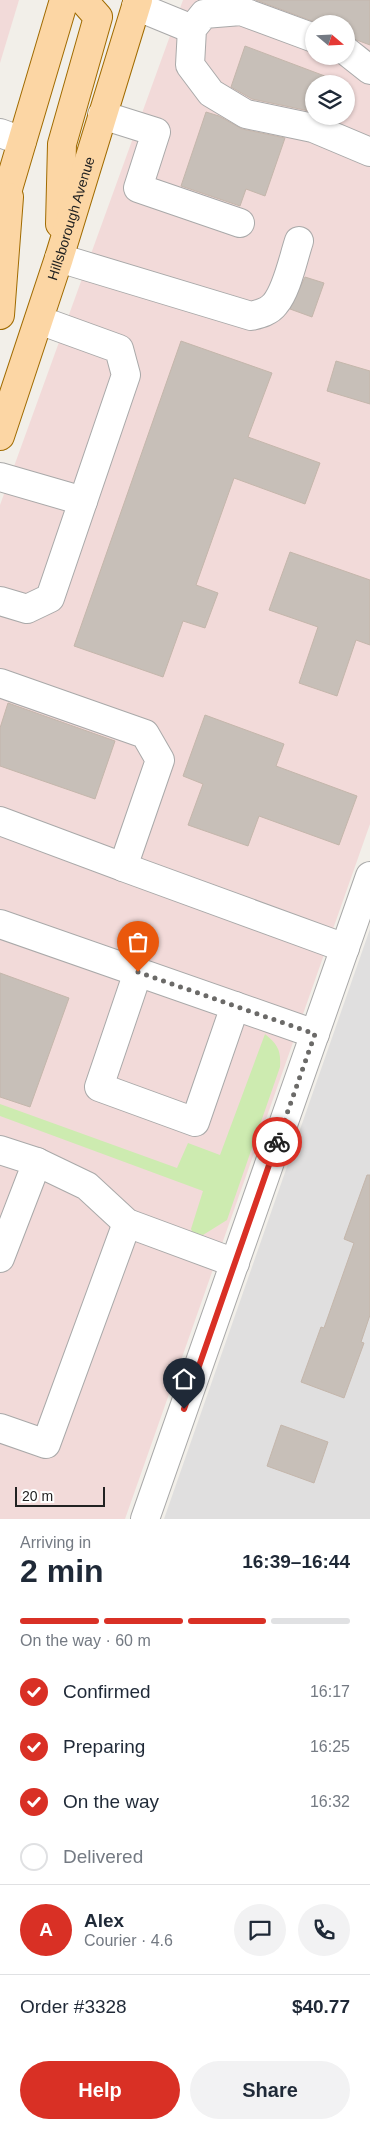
<!DOCTYPE html>
<meta charset="utf-8">
<style>
:root{--surface:#fff;--page:#f2f2f3;--text:#1f2937;--muted:#747a83;--line:#e0e1e3;--accent:#d93025}
body{margin:0;font-family:Helvetica,sans-serif;background:var(--page);color:var(--text);height:100vh;display:flex;flex-direction:column;font-size:19px;white-space:nowrap}
*{box-sizing:border-box;margin:0}
p{font-size:16px;color:var(--muted)}
.icon{flex:none;width:28px;height:28px;fill:none;stroke:currentColor;stroke-width:2;stroke-linecap:round;stroke-linejoin:round}
.map{position:relative;height:1519px;overflow:hidden}
.panel{display:flex;flex-direction:column;background:var(--surface);flex:1}
.panel>*{flex:none}
.needle{width:32px;rotate:109deg}
.controls{position:absolute;left:305px;top:15px;display:grid;gap:10px}
.controls a{display:grid;place-items:center;width:50px;height:50px;border-radius:50%;background:var(--surface);box-shadow:0 1px 4px #0004;font-size:25px}
.scale{position:absolute;left:15px;bottom:12px;width:90px;box-sizing:border-box;padding-left:5px;border:2px solid #222;border-top:0;font-size:14px;line-height:18px;white-space:nowrap;color:#222;-webkit-text-stroke:4px #fff;paint-order:stroke}
.pin{position:absolute;display:grid;place-items:center;width:42px;height:42px;color:#fff;margin:-51px -21px;border-radius:50% 50% 50% 0;rotate:-45deg;box-shadow:0 0 5px #0007}
.pin .icon{rotate:45deg}
.courier{position:absolute;display:grid;place-items:center;width:50px;height:50px;margin:-25px;border:4px solid #d93025;border-radius:50%;background:#fff;color:#222;box-shadow:0 1px 6px #0007}
.headline em{font-style:normal;font-weight:700}
.headline div{display:flex;flex-direction:column-reverse}
.headline{display:flex;align-items:center;justify-content:space-between;height:85px;padding:0 20px}
h1{font-size:32px;font-weight:700;line-height:38px}
.bar{display:grid;grid-template-columns:repeat(4,1fr);gap:8px 5px;align-content:center;height:60px;padding:0 20px}
.bar i{height:6px;border-radius:4px;background:var(--line)}
.bar .active{background:var(--accent)}
.bar p{grid-column:span 4}
.line{display:flex;align-items:center;gap:12px;padding:0 20px;border-top:1px solid var(--line)}
.line div{flex:1}
.round{display:grid;place-items:center;flex:none;width:52px;height:52px;border-radius:26px;background:var(--page)}
ol{padding:0 20px;list-style:none}
li{display:flex;align-items:center;gap:15px;height:55px}
li p{margin-inline-start:auto}
li .icon{padding:5px;border-radius:50%;background:var(--accent);color:#fff;stroke-width:4}
li:last-child{color:var(--muted)}
li i{width:28px;height:28px;border:2px solid var(--line);border-radius:50%}
.primary-button{display:flex;gap:10px;margin-top:auto;padding:10px 20px}
.primary-button a{flex:1;height:58px;border-radius:30px;background:var(--accent);color:#fff;font-size:20px;font-weight:700;line-height:58px;text-align:center}
.primary-button a+a{background:var(--page);color:var(--text)}
.map>svg:first-child{display:block}
</style>
<div class="map">
<svg width="370" height="1519" viewBox="0 0 370 1519">
<rect width="100%" height="100%" fill="#f2efe9"/>
<!-- residential -->
<path fill="#e0dfdf" d="M370 929V1519H164Z"/>
<!-- commercial -->
<g fill="#f2dad9" fill-rule="evenodd">
<path d="M0 0H19L0 63Z"/>
<path d="M183 0H370V824L125 1519H0V505ZM314 24H346V56H314ZM314 84H346V116H314Z"/>
</g>
<!-- grass -->
<path fill="#cdebb0" d="M265 1034C278 1045 281 1050 280 1067L227 1220 203 1235 193 1233 191 1229 203 1191 0 1116V1104L177 1168 188 1143 220 1155Z"/>
<!-- building -->
<g fill="#c7bfb8" stroke="#c4b6ab">
<path d="M256 0H370V45L346 36V24H320Z"/>
<path d="M245 46 346 84H314V112L252 99 231 87Z"/>
<path d="M206 112 219 116 242 129 285 138 265 196 246 189 240 206 181 186Z"/>
<path d="M305 277 324 283 312 317 290 309Z"/>
<path d="M181 341 272 373 248 437 320 463 305 504 234 478 196 585 218 593 205 628 183 621 163 677 74 646Z"/>
<path d="M336 361 370 371V404L327 391Z"/>
<path d="M290 552 370 580V645L356 640 337 696 299 683 318 627 269 610Z"/>
<path d="M8 703 115 741 95 799 0 766V728Z"/>
<path d="M205 715 284 744 276 766 357 796 339 845 259 816 248 846 188 825 203 784 183 776Z"/>
<path d="M0 973 69 998 30 1107 0 1097Z"/>
<path d="M367 1175H370V1315L361 1342 364 1343 344 1398 301 1382 321 1327 324 1328 354 1243 344 1239Z"/>
<path d="M281 1425 328 1442 314 1483 267 1466Z"/>
</g>
<g fill="none" stroke-linecap="round" stroke-linejoin="round">
<!-- minor casing -->
<g stroke="#a9a9a9" stroke-width="30">
<g id="minor">
<path d="M136 6 192 29"/>
<path d="M314 38 241 11 204 14 192 29 190 65 211 93 246 114 313 128 370 152"/>
<path d="M346 51 370 70"/>
<path d="M102 115 156 132 138 188 240 223"/>
<path d="M0 133 22 141"/>
<path d="M59 258 251 316C259 314 269 312 275 304 287 290 293 259 299 241"/>
<path d="M0 477 83 501"/>
<path d="M0 601 27 609 50 598 126 375 119 349 39 320"/>
<path d="M0 683 145 734 160 760 123 867 0 821"/>
<path d="M123 867 345 948"/>
<path d="M0 924 315 1034"/>
<path d="M138 972 99 1087 195 1122 235 1006"/>
<path d="M0 1150 37 1162 87 1186 127 1223 235 1263"/>
<path d="M0 1258 37 1162"/>
<path d="M0 1428 46 1444 127 1223"/>
<path d="M145 1519 370 876"/>
</g>
</g>
<!-- major casing -->
<g stroke="#a06b00" stroke-width="30">
<g id="major">
<path d="M0 216 64 0"/>
<path d="M60 224 62 144 98 17 83 0"/>
<path d="M0 315 9 197"/>
<path id="s1" d="M0 436 59 258 138 0"/>
</g>
</g>
<!-- minor -->
<use href="#minor" stroke="#fff" stroke-width="28"/>
<!-- major -->
<use href="#major" stroke="#fcd6a4" stroke-width="28"/>
</g>
<g fill="none" stroke-linecap="round" stroke-linejoin="round">
<!-- done -->
<path stroke="#6b6a68" stroke-width="5" stroke-dasharray="0 9" d="M138 972 315 1034 277 1142"/>
<!-- route -->
<path stroke="#d93025" stroke-width="6" d="M184 1409 277 1142"/>
</g>
<g text-anchor="middle" stroke-width="4.5" stroke-linejoin="round" paint-order="stroke">
<!-- street labels -->
<g font-size="14" fill="#222" stroke="#fff">
<text dy="5" stroke="none"><textPath href="#s1" startOffset="229">Hillsborough Avenue</textPath></text>
</g>
</g>
</svg>
<div class="controls">
<a><svg class="needle" viewBox="-14 -14 28 28"><path d="M0-13l5 13h-10z" fill="#e53935"/><path d="M0 13l5-13h-10z" fill="#747a83"/></svg></a>
<a><svg class="icon" aria-label="layers" viewBox="0 0 24 24"><path d="M12 4l9 5-9 5-9-5zM3 14l9 5 9-5"/></svg></a>
</div>
<div class="scale">20 m</div>
<div class="pin" style="left:138px;top:972px;background:#ea580c"><svg class="icon" aria-label="bag" viewBox="0 0 24 24"><path d="M5 8h14l-1 12H6zM9 8a3 3 0 0 1 6 0"/></svg></div>
<div class="pin" style="left:184px;top:1409px;background:#1f2937"><svg class="icon" aria-label="home" viewBox="0 0 24 24"><path d="M3 11l9-7 9 7M6 9v11h12V9"/></svg></div>
<div class="courier" style="left:277px;top:1142px"><svg class="icon" aria-label="bike" viewBox="0 0 24 24"><circle cx="6" cy="16" r="4"/><circle cx="18" cy="16" r="4"/><path d="M6 16l4-8h5l3 8M10 8l3 8H6M13 5h3"/></svg></div>
</div>
<section class="panel">
<div class="headline"><div><h1>2 min</h1><p>Arriving in</p></div><em>16:39–16:44</em></div>
<div class="bar"><i class="active"></i><i class="active"></i><i class="active"></i><i></i><p>On the way · 60 m</p></div>
<ol>
<li><svg class="icon" aria-label="check" viewBox="0 0 24 24"><path d="M5 12l5 5 9-10"/></svg>Confirmed<p>16:17</p></li>
<li><svg class="icon" aria-label="check" viewBox="0 0 24 24"><path d="M5 12l5 5 9-10"/></svg>Preparing<p>16:25</p></li>
<li><svg class="icon" aria-label="check" viewBox="0 0 24 24"><path d="M5 12l5 5 9-10"/></svg>On the way<p>16:32</p></li>
<li><i></i>Delivered</li>
</ol>
<div class="line" style="height:90px"><b class="round" style="background:var(--accent);color:#fff">A</b><div><b>Alex</b><p>Courier · 4.6</p></div><a class="round"><svg class="icon" aria-label="chat" viewBox="0 0 24 24"><path d="M4 5h16v11H9l-5 4z"/></svg></a><a class="round"><svg class="icon" aria-label="phone" viewBox="0 0 24 24"><path d="M5 4h4l2 5-3 2q2 4 5 5l2-3 5 2v4C11 20 4 13 5 4z"/></svg></a></div>
<div class="line" style="height:65px"><div>Order #3328</div><b>$40.77</b></div>
<div class="primary-button"><a>Help</a><a>Share</a></div>
</section>
